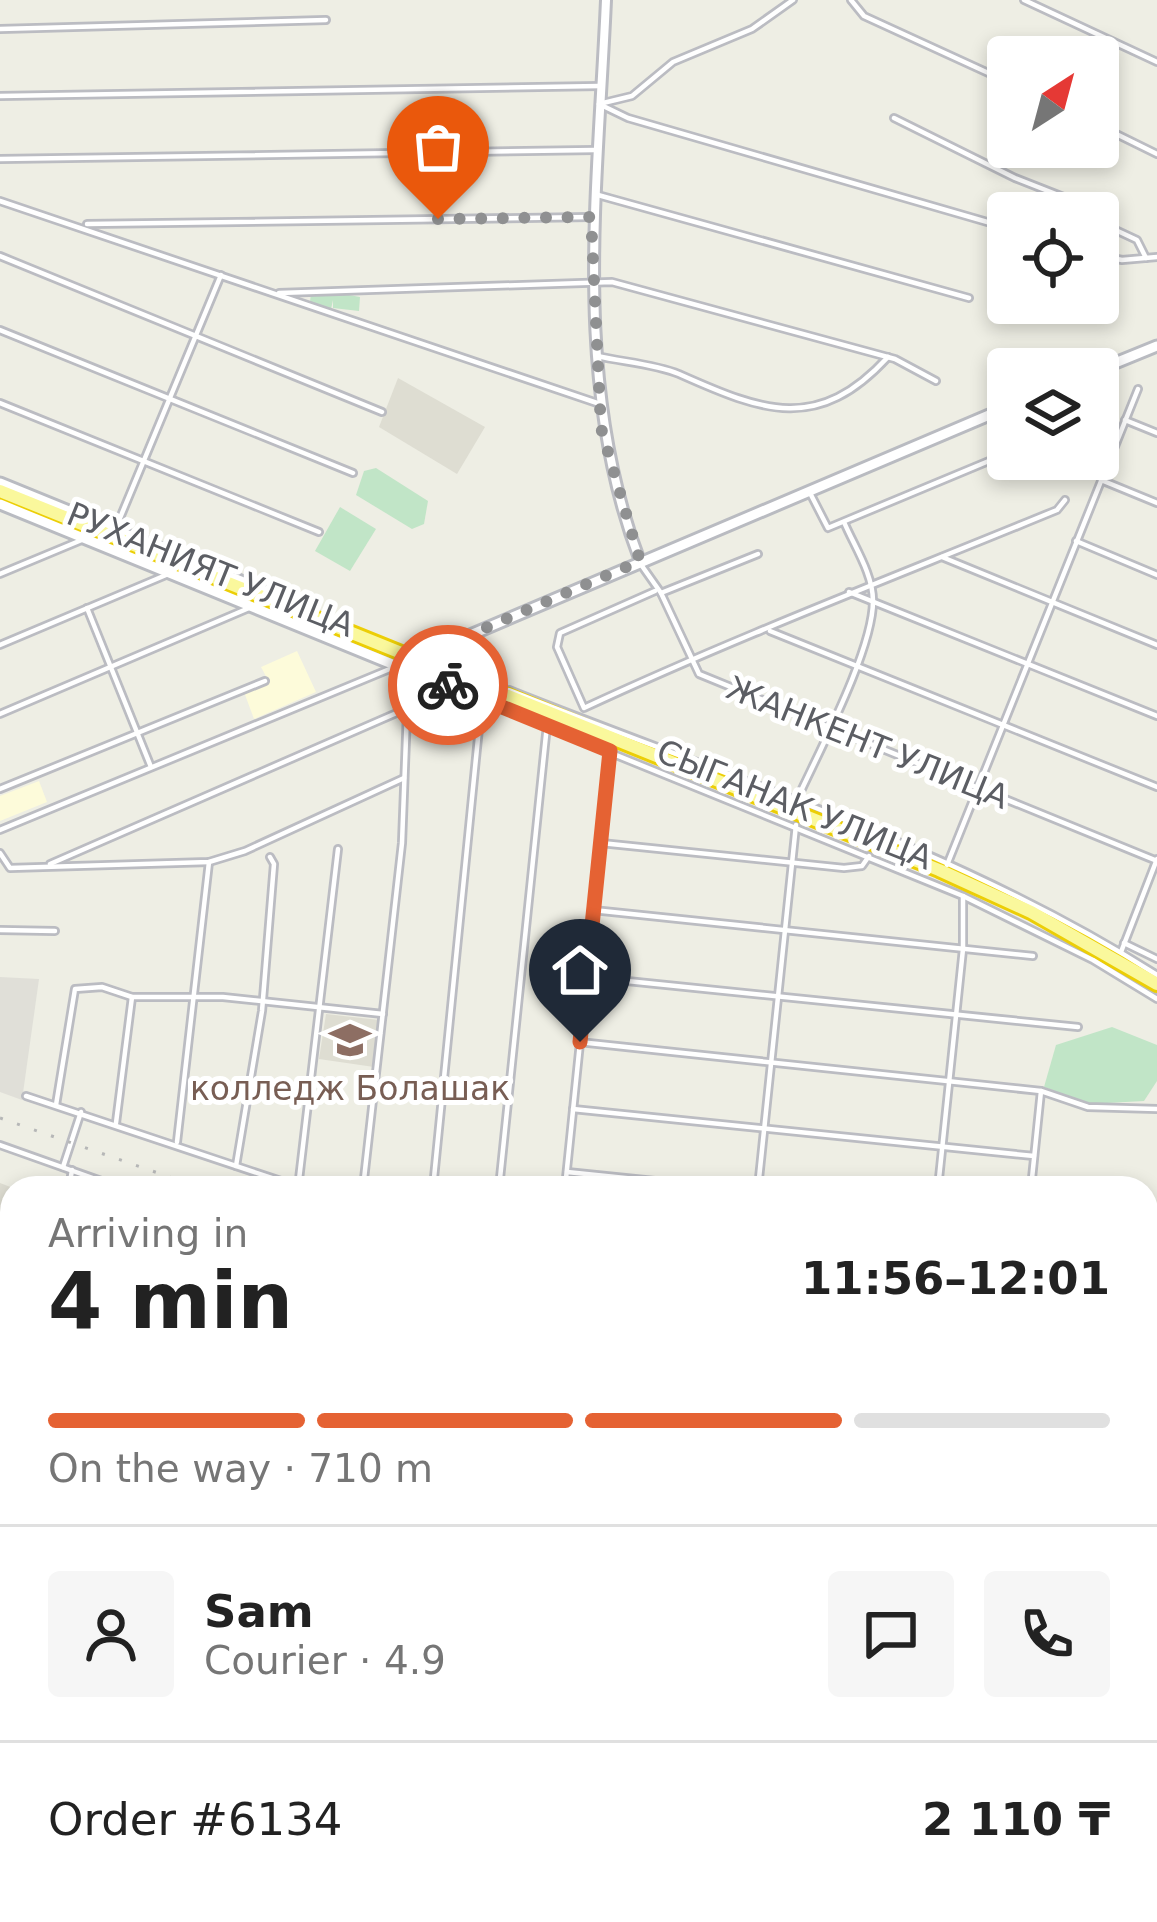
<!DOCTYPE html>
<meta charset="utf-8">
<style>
:root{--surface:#fff;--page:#f6f6f6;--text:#222;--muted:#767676;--line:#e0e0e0;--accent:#e56233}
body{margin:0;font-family:"DejaVu Sans",sans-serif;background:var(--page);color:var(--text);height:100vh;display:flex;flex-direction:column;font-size:45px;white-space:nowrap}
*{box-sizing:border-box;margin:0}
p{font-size:39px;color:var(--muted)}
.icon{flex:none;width:66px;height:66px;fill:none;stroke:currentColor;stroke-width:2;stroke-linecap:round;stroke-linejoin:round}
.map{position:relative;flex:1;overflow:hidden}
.drawer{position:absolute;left:0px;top:1176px;width:1158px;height:747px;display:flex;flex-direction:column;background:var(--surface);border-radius:36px 36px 0 0;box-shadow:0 6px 18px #0003}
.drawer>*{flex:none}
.needle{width:78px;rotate:36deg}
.fabs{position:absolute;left:987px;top:36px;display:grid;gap:24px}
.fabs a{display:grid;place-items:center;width:132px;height:132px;border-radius:12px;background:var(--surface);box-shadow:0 6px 18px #0003;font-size:60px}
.pin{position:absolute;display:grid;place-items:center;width:102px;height:102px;color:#fff;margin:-123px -51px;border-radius:50% 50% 50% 0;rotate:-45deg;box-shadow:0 0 12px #0007}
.pin .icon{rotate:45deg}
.courier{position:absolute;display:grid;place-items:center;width:120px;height:120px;margin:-60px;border:9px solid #e56233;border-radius:50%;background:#fff;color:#222;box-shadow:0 3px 15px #0007}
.headline em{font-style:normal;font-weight:700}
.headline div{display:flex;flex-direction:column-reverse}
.headline{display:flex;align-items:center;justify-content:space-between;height:204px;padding:0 48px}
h1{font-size:78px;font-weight:700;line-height:90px}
.bar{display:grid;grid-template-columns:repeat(4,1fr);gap:18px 12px;align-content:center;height:144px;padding:0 48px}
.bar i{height:15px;border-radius:9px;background:var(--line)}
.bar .active{background:var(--accent)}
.bar p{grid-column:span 4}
.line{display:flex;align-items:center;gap:30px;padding:0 48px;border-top:3px solid var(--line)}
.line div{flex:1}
.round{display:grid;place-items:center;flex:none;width:126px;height:126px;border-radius:12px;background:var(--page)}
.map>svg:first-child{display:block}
</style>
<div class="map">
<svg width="1157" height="1922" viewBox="0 0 1157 1922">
<rect width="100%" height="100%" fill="#eeeee4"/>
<!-- commercial -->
<g fill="#fdfbda">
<path d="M297 651 316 692 254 719 244 692 269 682 261 667Z"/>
<path d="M39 781 47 802 0 821V796Z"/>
</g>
<!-- industrial -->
<path fill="#e0dfd8" d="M0 977 39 979 22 1100 0 1092Z"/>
<!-- education -->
<g fill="#deddd2">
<path d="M398 378 485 427 457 474 379 427Z"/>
<path d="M326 1014 379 1020 374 1067 319 1059Z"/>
<path d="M0 1183 13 1188 12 1261 0 1257Z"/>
<path d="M412 1911H503L518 1922H404Z"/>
<path d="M636 1911H706L720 1922H615Z"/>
</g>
<!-- green -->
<g fill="#c1e5c7">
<path d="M333 292 360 297 359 311 333 308V300L331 309 310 302 311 293Z"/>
<path d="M376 468 428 501 424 524 412 529 356 495 364 471Z"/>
<path d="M340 507 376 529 350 571 315 551Z"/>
<path d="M1112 1027 1157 1045V1081L1144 1101 1089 1104 1044 1087 1056 1045Z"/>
</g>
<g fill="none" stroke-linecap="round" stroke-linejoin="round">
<!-- minor casing -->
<g stroke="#bbbcc2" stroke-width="10">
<g id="minor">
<path d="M851 0 864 16 1008 82"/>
<path d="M1024 0 1157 62"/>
<path d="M0 29 326 20"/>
<path d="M0 96 600 86"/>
<path d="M599 104 628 118 1008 228"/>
<path d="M599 104 632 96 673 62 752 29 793 0"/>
<path d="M894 118 1015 178 1099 211 1107 226 1137 240 1146 258"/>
<path d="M1098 125 1157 154"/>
<path d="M0 159 595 150"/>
<path d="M598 195 969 298"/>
<path d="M0 201 600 404"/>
<path d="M87 224 591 217"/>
<path d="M1098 255 1122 260 1157 257"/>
<path d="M0 256 382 412"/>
<path d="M279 293 612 282 895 359 936 381"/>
<path d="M0 330 353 473"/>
<path d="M597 356C623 362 655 364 679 374 764 412 818 433 888 357"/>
<path d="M0 403 319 532"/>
<path d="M1125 420 1157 433"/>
<path d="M1101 480 1157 503"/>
<path d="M809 491 828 528 1008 453"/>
<path d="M115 530 221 275"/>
<path d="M1076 541 1157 575"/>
<path d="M942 557 1157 645"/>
<path d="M642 566 661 593 699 674 1157 861"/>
<path d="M0 574 84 539"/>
<path d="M655 591 560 633 557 647 584 708C739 636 899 575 1057 510L1065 500"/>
<path d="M849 592 1157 716"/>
<path d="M661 593 758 554"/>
<path d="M87 608 151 767"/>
<path d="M770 631 1157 787"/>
<path d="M0 645 166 575"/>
<path d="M509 690C727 777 959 849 1157 975"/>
<path d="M0 714 249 608"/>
<path d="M0 789 265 681"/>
<path d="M795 804C817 755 873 651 873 601 873 574 854 546 844 522"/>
<path d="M0 830 397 666 963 896 1093 960 1157 999"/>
<path d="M601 843 844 868 862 866 869 856"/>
<path d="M0 853 10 868 209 862 245 851 404 778"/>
<path d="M50 864 408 708"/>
<path d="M947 865 1138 389"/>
<path d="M593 910 1033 956"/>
<path d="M0 930 55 931"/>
<path d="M1124 943 1157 959"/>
<path d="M1121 952 1157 859"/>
<path d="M588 977 1078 1027"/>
<path d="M579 1042 1041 1091 1088 1107 1157 1109"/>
<path d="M26 1096 302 1188"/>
<path d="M56 1105 75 989 102 987 132 997H223L383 1014"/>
<path d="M573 1109 1034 1156"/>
<path d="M116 1123 132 997"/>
<path d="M177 1142 209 862"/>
<path d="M0 1145 121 1188"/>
<path d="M236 1166 262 1011 274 864 270 857"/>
<path d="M63 1167 81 1112"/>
<path d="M567 1172 723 1188"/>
<path d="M69 1188 72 1170"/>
<path d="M298 1188 338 849"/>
<path d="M363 1188 402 843 408 686 413 675"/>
<path d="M433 1188 482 698"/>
<path d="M499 1188 547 725"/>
<path d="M565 1188 610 752"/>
<path d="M758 1188 796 825"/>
<path d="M938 1188 963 949V896"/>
<path d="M1031 1188 1041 1091"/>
<path d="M1146 1218H1157"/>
<path d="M1146 1282 1148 1271"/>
<path d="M0 1356 6 1290"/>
<path d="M0 1356V1408"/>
<path d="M1146 1407 1153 1412"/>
<path d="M0 1431 12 1432"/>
<path d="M0 1483 12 1484"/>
<path d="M1146 1512 1157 1504"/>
<path d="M1146 1542 1157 1546"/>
<path d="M0 1648H12"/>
<path d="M1146 1705 1157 1689"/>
<path d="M1146 1712 1157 1713"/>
<path d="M1146 1751 1157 1754"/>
<path d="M1146 1828 1157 1831"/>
<path d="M1146 1886 1157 1876"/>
<path d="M272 1911 286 1922"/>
<path d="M713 1911 726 1922"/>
<path d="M860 1911 874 1922"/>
<path d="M175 1922V1911"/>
<path d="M245 1922 254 1911"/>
<path d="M296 1922 304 1911"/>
<path d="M353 1922 362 1911"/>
<path d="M401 1922 409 1911"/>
<path d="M605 1922 624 1911"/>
<path d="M921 1922 930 1911"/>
<path d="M1007 1922 1018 1911"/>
<path d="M1109 1922 1122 1911"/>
</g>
</g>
<!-- tertiary casing -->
<g stroke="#bbbcc2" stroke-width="14">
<path id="tertiary" d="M606 0C598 188 571 381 640 561"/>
</g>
<!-- secondary casing -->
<g stroke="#b9bbc1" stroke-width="15">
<g id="secondary">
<path d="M1098 370 1157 346"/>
<path d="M0 483 312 610"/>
<path d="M0 504 397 666 1008 407"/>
</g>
</g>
<!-- primary casing -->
<g stroke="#eee05d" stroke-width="16">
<g id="primary">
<path d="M0 1561 12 1562"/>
<path d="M0 1841 12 1859"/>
<path d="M62 1911 75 1922"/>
<path d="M515 1911 529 1922"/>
</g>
</g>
<!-- trunk casing -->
<g stroke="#ecce06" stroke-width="18">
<path id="trunk" d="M0 491 939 870 1031 912 1157 984"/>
</g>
<!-- minor -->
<use href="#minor" stroke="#fff" stroke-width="4.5"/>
<!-- tertiary -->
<use href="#tertiary" stroke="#fff" stroke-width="8"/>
<!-- secondary -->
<use href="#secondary" stroke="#fff" stroke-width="9"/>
<!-- primary -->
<use href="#primary" stroke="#fbfdaa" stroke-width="10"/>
<!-- trunk -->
<use href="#trunk" stroke="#faf89c" stroke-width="12"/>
<!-- rail -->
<g stroke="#b6b7b7" stroke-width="3" stroke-dasharray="3 15" stroke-linecap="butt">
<path d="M0 1118 201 1188"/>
<path d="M1146 1252H1157"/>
</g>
</g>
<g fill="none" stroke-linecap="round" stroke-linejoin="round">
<!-- done -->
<path stroke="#8f9091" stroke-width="12" stroke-dasharray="0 21.6" d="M438 219 591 217 601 428 640 561 397 666 448 685"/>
<!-- route -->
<path stroke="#e56233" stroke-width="15" d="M448 685 610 751 580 1042"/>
</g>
<!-- icons -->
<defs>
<g id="university-bare" transform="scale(3.24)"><path d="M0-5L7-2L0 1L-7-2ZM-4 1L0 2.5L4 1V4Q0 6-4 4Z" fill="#8d6e63" stroke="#fff" stroke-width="2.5" paint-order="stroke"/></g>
</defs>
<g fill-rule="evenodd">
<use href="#university-bare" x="350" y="1040"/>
</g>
<g text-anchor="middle" stroke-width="10" stroke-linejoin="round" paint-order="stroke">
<!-- street labels -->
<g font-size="33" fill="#5c5e64" stroke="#fff">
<text transform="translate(211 569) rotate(22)" y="12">РУХАНИЯТ УЛИЦА</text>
<text transform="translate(868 742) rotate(22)" y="12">ЖАНКЕНТ УЛИЦА</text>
<text transform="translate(795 804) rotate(22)" y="12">СЫГАНАК УЛИЦА</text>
</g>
<!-- education labels -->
<g font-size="33" fill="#785e54" stroke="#fff">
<text x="350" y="1100">колледж Болашак</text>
</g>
</g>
</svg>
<div class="fabs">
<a><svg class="needle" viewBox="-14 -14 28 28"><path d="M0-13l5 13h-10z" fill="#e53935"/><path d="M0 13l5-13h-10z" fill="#767676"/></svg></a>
<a><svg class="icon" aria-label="locate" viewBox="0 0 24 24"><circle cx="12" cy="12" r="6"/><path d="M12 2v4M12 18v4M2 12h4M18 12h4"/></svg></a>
<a><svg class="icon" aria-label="layers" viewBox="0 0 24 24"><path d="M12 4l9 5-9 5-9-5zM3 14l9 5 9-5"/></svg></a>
</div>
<div class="pin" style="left:438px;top:219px;background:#ea580c"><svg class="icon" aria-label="bag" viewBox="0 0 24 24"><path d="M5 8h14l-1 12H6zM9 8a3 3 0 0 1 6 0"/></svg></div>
<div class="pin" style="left:580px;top:1042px;background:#1f2937"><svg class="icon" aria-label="home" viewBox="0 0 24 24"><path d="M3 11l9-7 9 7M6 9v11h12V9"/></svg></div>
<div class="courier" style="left:448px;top:685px"><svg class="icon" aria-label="bike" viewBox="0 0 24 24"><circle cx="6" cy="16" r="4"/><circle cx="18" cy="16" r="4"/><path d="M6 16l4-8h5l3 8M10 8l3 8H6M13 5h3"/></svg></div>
<section class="drawer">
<div class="headline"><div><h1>4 min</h1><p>Arriving in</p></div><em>11:56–12:01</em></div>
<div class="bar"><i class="active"></i><i class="active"></i><i class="active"></i><i></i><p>On the way · 710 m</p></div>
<div class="line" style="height:216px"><a class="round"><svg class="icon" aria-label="person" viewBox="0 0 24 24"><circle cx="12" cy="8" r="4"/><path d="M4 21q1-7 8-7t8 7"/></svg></a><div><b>Sam</b><p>Courier · 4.9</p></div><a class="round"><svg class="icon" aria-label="chat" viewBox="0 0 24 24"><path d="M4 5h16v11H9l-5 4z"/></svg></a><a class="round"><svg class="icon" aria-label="phone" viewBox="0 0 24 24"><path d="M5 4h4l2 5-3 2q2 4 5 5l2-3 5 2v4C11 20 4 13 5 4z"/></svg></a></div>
<div class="line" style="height:156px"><div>Order #6134</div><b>2 110 ₸</b></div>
</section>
</div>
